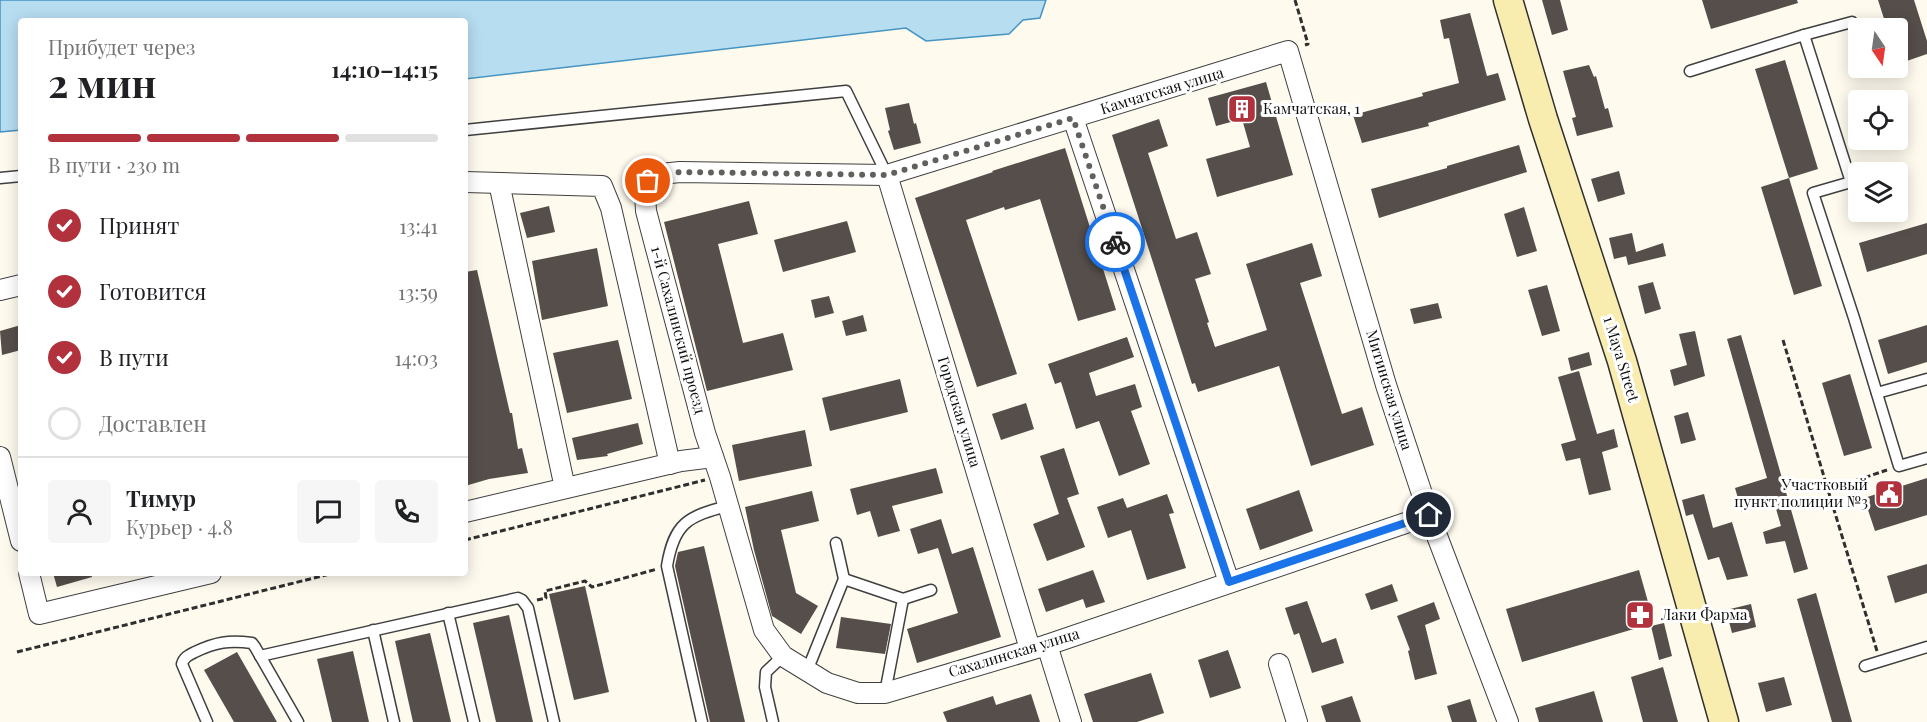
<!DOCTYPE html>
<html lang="ru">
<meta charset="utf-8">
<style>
:root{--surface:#fff;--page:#f6f6f6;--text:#202124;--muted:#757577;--line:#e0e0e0;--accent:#b1313c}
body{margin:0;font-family:"Playfair Display",serif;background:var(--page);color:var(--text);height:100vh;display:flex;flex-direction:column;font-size:22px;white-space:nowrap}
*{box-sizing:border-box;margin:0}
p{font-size:20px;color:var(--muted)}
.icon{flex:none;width:33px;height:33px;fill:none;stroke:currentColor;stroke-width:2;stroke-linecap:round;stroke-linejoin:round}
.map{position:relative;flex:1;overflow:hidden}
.details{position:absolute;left:18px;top:18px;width:450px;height:558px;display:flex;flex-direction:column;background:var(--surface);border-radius:6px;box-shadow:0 3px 15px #0003}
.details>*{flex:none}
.needle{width:39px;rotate:167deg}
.controls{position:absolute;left:1848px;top:18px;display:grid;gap:12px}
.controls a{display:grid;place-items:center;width:60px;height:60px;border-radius:6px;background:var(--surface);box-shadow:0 3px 15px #0003;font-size:30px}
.pin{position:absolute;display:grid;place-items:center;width:51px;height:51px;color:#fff;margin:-26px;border:3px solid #fff;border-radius:50%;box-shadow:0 2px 6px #0007}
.courier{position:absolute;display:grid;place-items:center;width:60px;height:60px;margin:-30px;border:4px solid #1a73e8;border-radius:50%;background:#fff;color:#222;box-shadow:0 2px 8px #0007}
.overview em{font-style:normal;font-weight:700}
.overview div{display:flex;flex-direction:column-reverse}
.overview{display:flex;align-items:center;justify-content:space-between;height:102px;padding:0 30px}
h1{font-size:39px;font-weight:700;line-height:45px}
.bar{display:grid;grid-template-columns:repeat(4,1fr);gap:9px 6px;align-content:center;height:72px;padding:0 30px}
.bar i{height:8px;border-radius:4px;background:var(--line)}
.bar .selected{background:var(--accent)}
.bar p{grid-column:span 4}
.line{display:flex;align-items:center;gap:15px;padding:0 30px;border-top:2px solid var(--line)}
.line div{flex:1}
.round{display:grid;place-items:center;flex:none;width:63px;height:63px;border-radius:6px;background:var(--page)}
ol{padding:0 30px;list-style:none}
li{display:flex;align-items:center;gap:18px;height:66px}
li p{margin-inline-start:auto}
li .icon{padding:6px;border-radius:50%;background:var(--accent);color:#fff;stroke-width:4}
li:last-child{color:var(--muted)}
li i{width:33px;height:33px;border:3px solid var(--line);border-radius:50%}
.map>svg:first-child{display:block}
</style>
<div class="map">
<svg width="1927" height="722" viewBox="0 0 1927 722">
<rect width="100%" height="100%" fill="#fefaee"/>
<!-- water -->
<path fill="#b7ddf1" stroke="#4594c1" stroke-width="1.5" d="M0 0H1046L1040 18 1023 20 1009 34 926 41 906 28 465 79V21H21V130L0 132Z"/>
<!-- building -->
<g fill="#554e4a">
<path d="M1542 0H1560L1568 30 1552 35Z"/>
<path d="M1702 0H1797L1798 3 1711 29Z"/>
<path d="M1878 0H1914L1927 41V54L1898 64V28H1887Z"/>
<path d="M1470 13 1487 76 1498 73 1506 100 1428 123 1429 126 1362 143 1353 115 1423 96 1422 93 1459 83 1449 38 1444 39 1440 20Z"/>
<path d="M1785 60 1818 169 1789 178 1755 69Z"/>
<path d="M1589 65 1594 77 1596 76 1605 109 1608 108 1613 127 1577 136 1572 118 1576 117 1563 71Z"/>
<path d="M1266 82 1293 175 1217 197 1206 159 1250 147 1242 119 1216 126 1208 98Z"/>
<path d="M909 103 914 124 916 123 921 143 894 150 888 131 890 130 885 108Z"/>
<path d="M1159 119 1168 146 1148 153 1176 239 1197 232 1211 274 1195 279 1209 322 1207 323 1215 347 1267 330 1246 264 1312 243 1322 276 1300 283 1342 414 1362 407 1374 445 1311 466 1279 366 1198 392 1195 383 1192 384 1112 135Z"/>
<path d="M1519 145 1527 172 1379 218 1371 189 1447 168V166Z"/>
<path d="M1065 148 1116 310 1078 321 1040 199 1005 210 1004 207 966 220 1017 374 977 387 915 198 993 172 992 171Z"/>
<path d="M1619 171 1625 194 1598 202 1591 179Z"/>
<path d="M1789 178 1822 286 1794 295 1761 187Z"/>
<path d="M749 201 758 234 718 244 743 343 783 333 793 370 707 391 664 222Z"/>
<path d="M549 206 555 232 527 238 520 213Z"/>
<path d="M1524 207 1537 251 1517 257 1504 214Z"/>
<path d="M847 221 856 252 783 272 774 240Z"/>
<path d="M1927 223V254L1867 272 1859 243Z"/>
<path d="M1632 233 1636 252 1663 243 1666 256 1628 265 1626 256H1627L1614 259 1609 238Z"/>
<path d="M597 248 608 306 542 320 532 261Z"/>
<path d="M477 270 510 413H512L518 449 522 448 528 473 489 479 465 486V272Z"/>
<path d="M1653 282 1661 309 1645 314 1638 286Z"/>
<path d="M1547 285 1560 331 1542 336 1528 290Z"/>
<path d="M829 296 834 313 815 318 811 300Z"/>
<path d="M1438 303 1442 318 1414 324 1410 309Z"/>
<path d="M863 315 867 331 846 336 842 321Z"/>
<path d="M21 325V350L2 355 0 331Z"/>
<path d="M1927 325V362L1888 374 1878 340Z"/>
<path d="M1695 331 1705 376 1674 386 1670 370 1687 365 1679 334Z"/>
<path d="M1741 335 1808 569 1794 573 1785 541 1766 544 1763 532 1781 526 1774 502 1742 512 1735 488 1767 478 1727 339Z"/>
<path d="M1127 337 1134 357 1089 373 1096 396 1135 384 1142 407 1131 411 1150 464 1119 476 1099 421 1076 429 1061 382 1055 384 1048 364Z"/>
<path d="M618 340 632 399 567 413 553 353Z"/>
<path d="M1589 352 1592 365 1571 371 1568 358Z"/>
<path d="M1579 371 1597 434 1614 429 1618 447 1602 452 1611 490 1589 495 1580 458 1566 461 1561 444 1576 440 1558 377Z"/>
<path d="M1850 374 1872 448 1844 456 1822 383Z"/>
<path d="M900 379 908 412 830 431 822 398Z"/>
<path d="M1026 403 1034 429 1001 440 992 414Z"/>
<path d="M1688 412 1696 440 1681 444 1674 416Z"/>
<path d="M638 423 643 444 607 454 608 456 577 460 572 438Z"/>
<path d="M805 430 812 466 739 481 732 445Z"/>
<path d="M1064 448 1079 494 1067 498 1085 547 1047 561 1033 524 1059 514 1040 456Z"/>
<path d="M936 468 943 493 892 506 900 531 878 537 870 511 857 515 850 489Z"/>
<path d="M1927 478V515L1875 531 1864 498Z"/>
<path d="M1299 490 1313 531 1260 550 1246 509Z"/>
<path d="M812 491 819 521 781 530 796 593 818 606 801 634 772 616 754 550 745 507Z"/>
<path d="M1167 494 1174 513 1169 514 1186 568 1147 580 1131 530 1108 538 1097 507 1123 498 1127 508Z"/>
<path d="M1704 494 1713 528 1732 522 1748 576 1727 580 1719 557 1708 560 1693 514 1686 516 1682 500Z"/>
<path d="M941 519 952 554 973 547 1001 637 917 663 907 629 958 613 938 548 918 554 910 529Z"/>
<path d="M704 546 745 722H710L675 566 678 552Z"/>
<path d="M1927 564V593L1895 603 1887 576Z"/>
<path d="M1093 570 1105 602 1086 608 1083 599 1046 612 1038 589Z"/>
<path d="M1639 570 1654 623 1522 662 1506 609Z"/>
<path d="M53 573H91L92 577 57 587Z"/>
<path d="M1392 584 1398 601 1371 610 1365 594Z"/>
<path d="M585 586 609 692 574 700 549 594Z"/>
<path d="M1816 593 1852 722H1832L1797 599Z"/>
<path d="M1307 601 1322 643 1336 638 1344 663 1312 673 1299 633 1294 635 1285 608Z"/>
<path d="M1434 602 1440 619 1425 625 1437 674 1415 680 1408 651 1410 650 1397 616Z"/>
<path d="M1751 604 1756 627 1732 633 1726 610Z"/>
<path d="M509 615 533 722H496L473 623Z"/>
<path d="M841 617 891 624 885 654 836 648Z"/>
<path d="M1664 623 1672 656 1659 660 1651 626Z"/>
<path d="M430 633 451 722H413L395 641Z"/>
<path d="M1228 650 1241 688 1210 698 1198 660Z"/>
<path d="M353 651 369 722H332L317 659Z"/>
<path d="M237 652 277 722H234L204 670Z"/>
<path d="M1663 667 1678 722H1643L1631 677Z"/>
<path d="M1151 673 1164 713 1137 722H1093L1084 694Z"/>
<path d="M1784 677 1792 705 1766 712 1758 683Z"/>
<path d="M1594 691 1603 722H1539L1535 708Z"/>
<path d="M1031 694 1040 722H947L943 712 993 696 996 705Z"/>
<path d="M1352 696 1361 722H1326L1321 706Z"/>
<path d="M1470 699 1477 722H1452L1447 706Z"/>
</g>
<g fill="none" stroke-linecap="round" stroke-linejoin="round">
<!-- lane casing -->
<g stroke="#404040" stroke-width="13">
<g id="lane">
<path d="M1804 35 1852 22"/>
<path d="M1690 71 1804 35 1851 182 1813 193 1854 318 1899 466 1927 458"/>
<path d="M465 130 846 91 887 175"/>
<path d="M0 178 21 176"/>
<path d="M1877 393 1927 379"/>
<path d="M836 543 844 579"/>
<path d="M903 599 931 590"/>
<path d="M448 613 474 722"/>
<path d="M373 630 394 722"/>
<path d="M260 656 518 598 522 600 528 608 554 722"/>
<path d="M1865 666 1927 647"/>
<path d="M807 671 844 579 903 599 885 693"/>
<path d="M207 722 182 664C184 657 189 655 195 652 216 642 229 640 252 643L255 647 298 722"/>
<path d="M702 722 667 566C674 523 688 516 728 506"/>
<path d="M773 722 765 687 766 672 783 656"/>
</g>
</g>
<!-- street casing -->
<g stroke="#404040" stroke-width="22">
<g id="street">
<path d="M1073 118 1229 582"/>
<path d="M887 175 1030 649"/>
<path d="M465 182 602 186 611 208 670 464"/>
<path d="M499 183 565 488"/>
<path d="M0 290 21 285"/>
<path d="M0 457 21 541"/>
<path d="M465 512 681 461 713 457"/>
<path d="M1429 515 1047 645 885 693H858L827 683 783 656 764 630 720 477 705 433 646 211 645 193 648 181 661 174 680 172 887 175 1288 51 1386 385 1429 515 1508 722"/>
<path d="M29 573 39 614 211 573"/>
<path d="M1047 645 1071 722"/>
<path d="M1279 664 1297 722"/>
</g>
</g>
<!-- secondary casing -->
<g stroke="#2f2f2f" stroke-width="31">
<path id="secondary" d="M1508 0 1543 119 1622 361 1724 722"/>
</g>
<!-- path -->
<g stroke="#2f2f2f" stroke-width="3" stroke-dasharray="6 3" stroke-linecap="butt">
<path d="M1295 0 1308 44 1305 45"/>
<path d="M1783 340 1828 490"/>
<path d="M465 540 705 480"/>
<path d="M537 600 546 598 545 591 585 581 592 587 657 569"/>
<path d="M1877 651 1828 490 1887 470"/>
<path d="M17 652 334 573"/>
</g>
<!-- lane -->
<use href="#lane" stroke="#fff" stroke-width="10"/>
<!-- street -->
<use href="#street" stroke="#fff" stroke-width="20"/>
<!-- secondary -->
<use href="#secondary" stroke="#f8edaf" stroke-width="28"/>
</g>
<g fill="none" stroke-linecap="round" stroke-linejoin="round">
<!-- done -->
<path stroke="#61605c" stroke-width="6" stroke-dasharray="0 10.8" d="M648 181 661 174 680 172 887 175 1073 118 1115 242"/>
<!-- route -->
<path stroke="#1a73e8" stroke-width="8" d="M1115 242 1229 582 1429 515"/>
</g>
<!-- icons -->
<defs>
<g id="building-square" transform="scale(1.5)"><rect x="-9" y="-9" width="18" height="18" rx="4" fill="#b1313c" stroke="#fff"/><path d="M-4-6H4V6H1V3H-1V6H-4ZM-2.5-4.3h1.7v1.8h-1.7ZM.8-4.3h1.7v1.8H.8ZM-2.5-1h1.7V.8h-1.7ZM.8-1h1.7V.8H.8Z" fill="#fff"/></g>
<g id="civic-square" transform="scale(1.5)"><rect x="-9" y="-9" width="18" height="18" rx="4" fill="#b1313c" stroke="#fff"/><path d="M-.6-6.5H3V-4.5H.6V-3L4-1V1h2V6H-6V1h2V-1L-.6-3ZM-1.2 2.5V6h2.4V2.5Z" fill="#fff"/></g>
<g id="pharmacy-square" transform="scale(1.5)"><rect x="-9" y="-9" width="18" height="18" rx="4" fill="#b1313c" stroke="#fff"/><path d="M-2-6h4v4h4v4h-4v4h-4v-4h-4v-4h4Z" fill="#fff"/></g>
</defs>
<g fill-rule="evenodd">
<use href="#building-square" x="1242" y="109"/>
<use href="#civic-square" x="1889" y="494"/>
<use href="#pharmacy-square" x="1640" y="615"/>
</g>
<g text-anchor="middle" stroke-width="6" stroke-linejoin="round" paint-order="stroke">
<!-- street labels -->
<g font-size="15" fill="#0d0d0d" stroke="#fff">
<text transform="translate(1162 91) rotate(-17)" y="5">Камчатская улица</text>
<text transform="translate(678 330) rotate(75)" y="5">1-й Сахалинский проезд</text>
<text transform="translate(1621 359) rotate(73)" y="5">1 Maya Street</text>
<text transform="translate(1389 390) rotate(73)" y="5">Митинская улица</text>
<text transform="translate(959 412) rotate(73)" y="5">Городская улица</text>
<text transform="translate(1014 653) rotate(-17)" y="5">Сахалинская улица</text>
</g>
<!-- poi labels -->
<g font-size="15" fill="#0d0d0d" stroke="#fff" text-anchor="start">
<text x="1263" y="114">Камчатская, 1</text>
<text x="1868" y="490" text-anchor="end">Участковый<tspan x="1868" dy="17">пункт полиции №3</tspan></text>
<text x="1661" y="620">Лаки Фарма</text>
</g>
</g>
</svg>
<div class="controls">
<a><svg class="needle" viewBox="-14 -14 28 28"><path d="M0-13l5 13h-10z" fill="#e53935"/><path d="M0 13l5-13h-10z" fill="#757577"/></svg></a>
<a><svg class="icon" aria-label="locate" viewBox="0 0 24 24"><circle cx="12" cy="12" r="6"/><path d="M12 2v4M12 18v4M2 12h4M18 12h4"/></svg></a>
<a><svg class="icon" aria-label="layers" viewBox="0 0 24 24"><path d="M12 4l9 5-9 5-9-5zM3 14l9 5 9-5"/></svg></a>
</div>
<div class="pin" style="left:648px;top:181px;background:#ea580c"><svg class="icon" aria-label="bag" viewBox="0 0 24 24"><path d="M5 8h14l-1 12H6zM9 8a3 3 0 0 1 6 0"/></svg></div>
<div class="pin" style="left:1429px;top:515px;background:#1f2937"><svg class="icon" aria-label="home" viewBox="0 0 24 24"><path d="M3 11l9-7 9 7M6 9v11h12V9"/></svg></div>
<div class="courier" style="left:1115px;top:242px"><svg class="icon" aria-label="bike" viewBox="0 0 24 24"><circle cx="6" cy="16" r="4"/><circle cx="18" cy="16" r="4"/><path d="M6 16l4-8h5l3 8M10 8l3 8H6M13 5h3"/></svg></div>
<section class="details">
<div class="overview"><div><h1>2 мин</h1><p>Прибудет через</p></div><em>14:10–14:15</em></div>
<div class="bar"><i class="selected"></i><i class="selected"></i><i class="selected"></i><i></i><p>В пути · 230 m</p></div>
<ol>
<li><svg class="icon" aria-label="check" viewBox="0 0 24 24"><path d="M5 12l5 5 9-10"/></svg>Принят<p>13:41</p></li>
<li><svg class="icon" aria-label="check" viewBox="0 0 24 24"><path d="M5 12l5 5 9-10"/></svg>Готовится<p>13:59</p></li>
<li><svg class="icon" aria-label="check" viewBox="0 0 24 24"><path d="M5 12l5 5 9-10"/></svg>В пути<p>14:03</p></li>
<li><i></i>Доставлен</li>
</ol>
<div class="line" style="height:108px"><a class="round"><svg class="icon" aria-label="person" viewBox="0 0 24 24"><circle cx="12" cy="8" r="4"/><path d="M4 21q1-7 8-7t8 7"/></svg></a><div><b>Тимур</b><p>Курьер · 4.8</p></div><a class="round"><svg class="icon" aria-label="chat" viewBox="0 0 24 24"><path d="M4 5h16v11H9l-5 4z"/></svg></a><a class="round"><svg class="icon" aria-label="phone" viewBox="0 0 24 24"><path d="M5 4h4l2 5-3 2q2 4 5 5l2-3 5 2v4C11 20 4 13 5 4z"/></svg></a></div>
</section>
</div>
